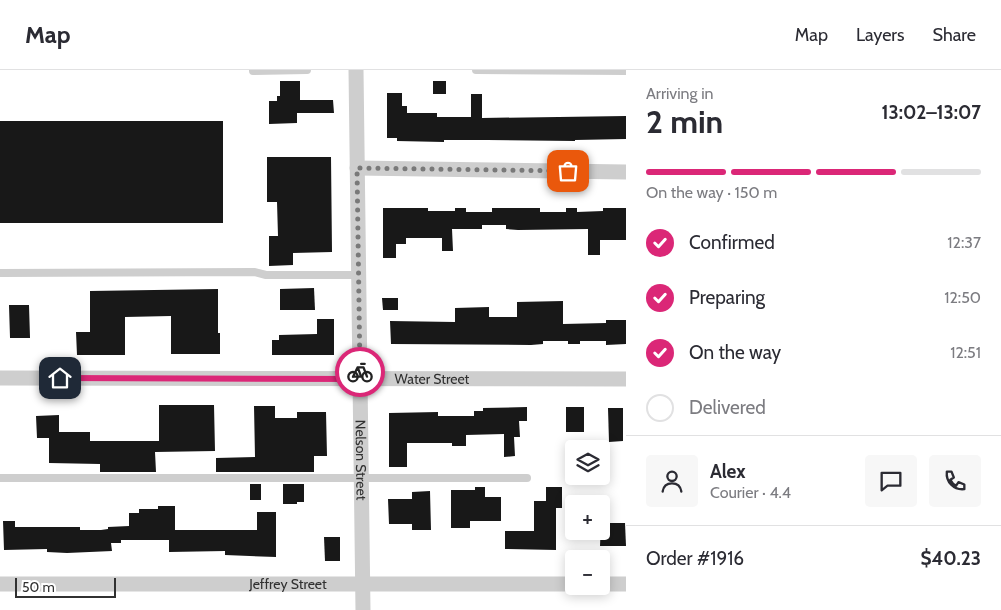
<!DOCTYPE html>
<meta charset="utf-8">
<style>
:root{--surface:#fff;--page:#f7f7f7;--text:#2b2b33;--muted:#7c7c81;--line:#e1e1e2;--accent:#db2777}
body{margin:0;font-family:Cabin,sans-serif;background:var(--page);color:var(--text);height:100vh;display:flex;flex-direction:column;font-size:19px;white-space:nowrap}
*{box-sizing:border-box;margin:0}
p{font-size:16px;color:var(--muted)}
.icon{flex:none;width:28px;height:28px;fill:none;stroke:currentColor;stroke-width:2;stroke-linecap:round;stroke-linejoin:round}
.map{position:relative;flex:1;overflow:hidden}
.panel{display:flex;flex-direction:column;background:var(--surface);width:375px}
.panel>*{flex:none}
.fabs{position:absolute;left:565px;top:370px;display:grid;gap:10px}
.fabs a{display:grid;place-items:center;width:45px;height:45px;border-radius:5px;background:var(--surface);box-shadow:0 2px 12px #0003;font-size:25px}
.scale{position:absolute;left:15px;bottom:12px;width:101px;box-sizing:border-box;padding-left:5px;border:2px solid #313131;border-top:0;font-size:14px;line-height:18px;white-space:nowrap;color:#313131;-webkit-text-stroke:4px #fff;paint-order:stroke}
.pin{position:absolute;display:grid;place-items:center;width:42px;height:42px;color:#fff;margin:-21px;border-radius:10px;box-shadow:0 2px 8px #0006}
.courier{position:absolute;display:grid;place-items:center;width:50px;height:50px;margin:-25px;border:4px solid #db2777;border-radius:50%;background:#fff;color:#222;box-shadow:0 1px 6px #0007}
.summary em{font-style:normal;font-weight:700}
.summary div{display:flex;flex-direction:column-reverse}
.summary{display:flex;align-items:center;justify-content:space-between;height:85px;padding:0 20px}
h1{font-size:32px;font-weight:700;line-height:38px}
.bar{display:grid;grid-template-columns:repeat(4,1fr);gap:8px 5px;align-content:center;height:60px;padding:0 20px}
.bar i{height:6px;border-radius:4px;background:var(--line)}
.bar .selected{background:var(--accent)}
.bar p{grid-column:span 4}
.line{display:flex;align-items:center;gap:12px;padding:0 20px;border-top:1px solid var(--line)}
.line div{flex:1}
.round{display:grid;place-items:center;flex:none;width:52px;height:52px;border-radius:5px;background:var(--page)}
ol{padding:0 20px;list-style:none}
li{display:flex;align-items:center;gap:15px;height:55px}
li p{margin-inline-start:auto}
li .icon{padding:5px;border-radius:50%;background:var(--accent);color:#fff;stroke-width:4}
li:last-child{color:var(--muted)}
li i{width:28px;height:28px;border:2px solid var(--line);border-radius:50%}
header{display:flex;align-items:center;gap:30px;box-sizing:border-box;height:70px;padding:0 25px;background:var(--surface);border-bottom:1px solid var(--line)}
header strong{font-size:24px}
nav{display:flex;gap:28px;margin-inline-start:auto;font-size:18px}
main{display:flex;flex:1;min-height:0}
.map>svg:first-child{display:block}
</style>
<header>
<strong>Map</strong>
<nav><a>Map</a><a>Layers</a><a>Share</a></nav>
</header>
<main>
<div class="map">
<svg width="626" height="540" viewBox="0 0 626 540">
<rect width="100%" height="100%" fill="#fff"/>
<!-- building -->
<g fill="#181818">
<path d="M280 11H300V30H333L334 43H297V53L269 54V31H277V26H280Z"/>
<rect x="433" y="11" width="13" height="13"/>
<path d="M387 23H402V36H407V43H437V47H471V24H482V48L626 46V69L575 70V71L487 70H444V72L397 71V68H387Z"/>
<rect x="0" y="51" width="223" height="102"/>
<path d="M267 87H331L332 182 293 183V195L269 196V166H278L277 132H267Z"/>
<path d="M383 138H428V141H455V138H466V142H492V138H540V142H566V138H577V142L603 141V138H626V170H600V185H588V159L518 160 506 159V155H482V159H452L453 181H442V168H406V174H396V188H383Z"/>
<path d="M314 218 315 240H280V219Z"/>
<path d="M218 219V263H220V284H171V246L125 247V285H77L76 262H90V221Z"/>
<path d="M382 228H398V240H383Z"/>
<path d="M563 231V254L606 253V250H626V274L606 275V271H580V274H568V271H543V274L531 275 391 274 390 251 455 252V238L489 237V247H517V232Z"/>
<path d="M9 235H29L30 268H10Z"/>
<path d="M317 249H334V285H272V270H279V265L317 264Z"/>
<path d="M159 335H214L215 381 155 382 156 402H100V394L49 393V368H37L36 346 59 345V362H90V371H159Z"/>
<path d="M254 336H275V348H297V342H326L327 386H314V402H216V388L255 387Z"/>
<path d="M527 337V351H519L520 367H514L515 386 504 387V364L466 365V376H452V373H407V397H389V343L438 342V346H474V341H483V338Z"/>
<rect x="566" y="337" width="18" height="25"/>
<path d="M608 338H623V371L609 372Z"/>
<rect x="250" y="414" width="11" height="16"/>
<path d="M283 414H304V432H297V434H283Z"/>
<path d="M475 417H485V427H501V451H470V458H451V420H475Z"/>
<path d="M546 417H562V438H556V480L505 479V461H534V431H546Z"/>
<path d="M430 421 431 460H412V454H389L388 429H412V422Z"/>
<path d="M158 436H175V460H257V442H276V487L225 485V481L169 482V470H121V473H111L112 481 67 483 47 482V479L4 480 3 451H15V457H80V460H101L108 459V457L129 456V443H139V439H158Z"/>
<path d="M601 453H625L626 476H600Z"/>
<path d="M324 467H340V491H325Z"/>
</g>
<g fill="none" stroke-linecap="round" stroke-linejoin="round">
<!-- lane -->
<g stroke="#cecece" stroke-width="8">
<path d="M476 0 626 1"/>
<path d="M253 1 307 0"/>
<path d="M0 203 254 202 266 205H359"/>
<path d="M0 408H527"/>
</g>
<!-- street -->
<g stroke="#cecece" stroke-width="15">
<path id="s1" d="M356 0 363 540"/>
<path d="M357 98 626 102"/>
<path id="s2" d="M0 308 626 309"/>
<path id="s3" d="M0 514H574"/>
<path d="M601 514H626"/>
</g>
</g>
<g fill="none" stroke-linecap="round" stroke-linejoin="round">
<!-- done -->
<path stroke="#797979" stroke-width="5" stroke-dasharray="0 9" d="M360 302 357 98 568 101"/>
<!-- route -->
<path stroke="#db2777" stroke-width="6" d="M60 308 360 309V302"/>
</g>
<g text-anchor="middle" stroke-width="5" stroke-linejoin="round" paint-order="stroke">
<!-- street labels -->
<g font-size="14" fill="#313131" stroke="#fff">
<text dy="5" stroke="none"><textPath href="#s2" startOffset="432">Water Street</textPath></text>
<text dy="5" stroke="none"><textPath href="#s1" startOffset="390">Nelson Street</textPath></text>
<text dy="5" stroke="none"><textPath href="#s3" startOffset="288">Jeffrey Street</textPath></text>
</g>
</g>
</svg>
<div class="fabs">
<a><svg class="icon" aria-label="layers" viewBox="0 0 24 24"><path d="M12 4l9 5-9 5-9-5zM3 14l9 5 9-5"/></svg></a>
<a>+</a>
<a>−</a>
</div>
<div class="scale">50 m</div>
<div class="pin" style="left:568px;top:101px;background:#ea580c"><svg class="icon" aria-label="bag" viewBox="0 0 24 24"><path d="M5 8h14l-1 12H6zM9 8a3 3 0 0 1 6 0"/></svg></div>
<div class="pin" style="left:60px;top:308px;background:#1f2937"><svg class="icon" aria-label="home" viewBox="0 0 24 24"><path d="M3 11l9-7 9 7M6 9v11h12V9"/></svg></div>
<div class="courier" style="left:360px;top:302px"><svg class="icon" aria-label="bike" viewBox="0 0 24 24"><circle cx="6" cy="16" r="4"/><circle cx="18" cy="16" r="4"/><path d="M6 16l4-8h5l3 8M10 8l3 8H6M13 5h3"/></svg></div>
</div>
<section class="panel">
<div class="summary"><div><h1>2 min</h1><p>Arriving in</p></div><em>13:02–13:07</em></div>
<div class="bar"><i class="selected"></i><i class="selected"></i><i class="selected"></i><i></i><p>On the way · 150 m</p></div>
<ol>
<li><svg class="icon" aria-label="check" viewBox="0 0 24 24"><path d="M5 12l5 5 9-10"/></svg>Confirmed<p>12:37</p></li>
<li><svg class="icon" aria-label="check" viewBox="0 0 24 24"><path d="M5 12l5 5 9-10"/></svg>Preparing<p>12:50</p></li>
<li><svg class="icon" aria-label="check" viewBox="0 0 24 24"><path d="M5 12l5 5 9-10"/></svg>On the way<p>12:51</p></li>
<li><i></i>Delivered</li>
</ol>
<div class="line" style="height:90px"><a class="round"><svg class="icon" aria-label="person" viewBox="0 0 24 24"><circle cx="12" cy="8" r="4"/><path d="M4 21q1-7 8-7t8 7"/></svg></a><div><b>Alex</b><p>Courier · 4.4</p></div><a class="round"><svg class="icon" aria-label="chat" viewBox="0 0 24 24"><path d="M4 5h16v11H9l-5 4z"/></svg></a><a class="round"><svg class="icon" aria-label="phone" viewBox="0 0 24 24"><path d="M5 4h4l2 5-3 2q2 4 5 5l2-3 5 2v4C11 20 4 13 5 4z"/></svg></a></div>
<div class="line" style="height:65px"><div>Order #1916</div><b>$40.23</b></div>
</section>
</main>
